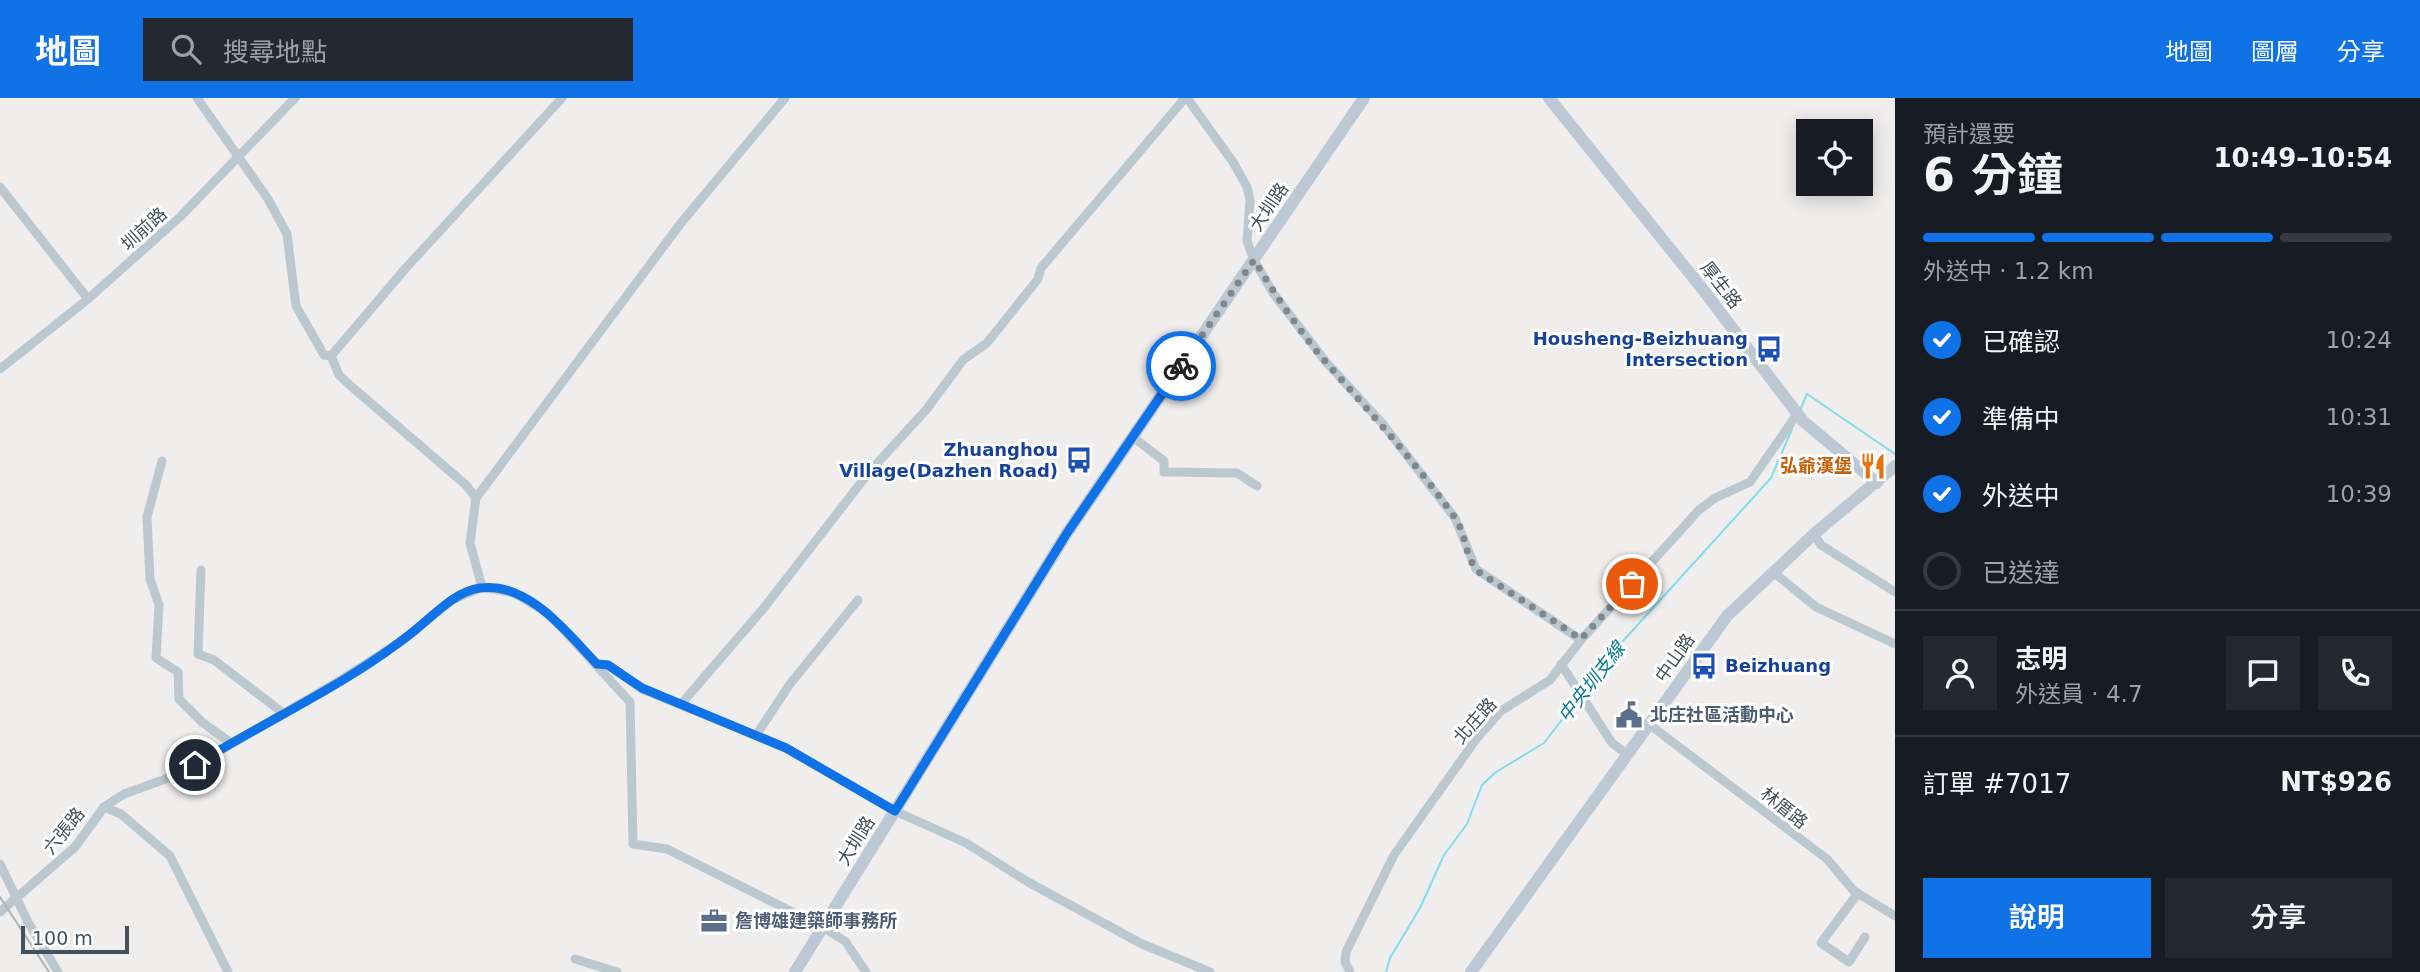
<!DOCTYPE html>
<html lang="zh-TW">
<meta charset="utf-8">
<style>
:root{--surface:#171b24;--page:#242831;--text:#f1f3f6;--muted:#9ea1a6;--line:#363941;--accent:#1072e7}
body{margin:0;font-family:"DejaVu Sans","Noto Sans TC",sans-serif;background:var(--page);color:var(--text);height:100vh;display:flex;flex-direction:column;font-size:26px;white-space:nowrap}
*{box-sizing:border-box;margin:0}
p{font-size:23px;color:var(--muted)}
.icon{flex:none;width:38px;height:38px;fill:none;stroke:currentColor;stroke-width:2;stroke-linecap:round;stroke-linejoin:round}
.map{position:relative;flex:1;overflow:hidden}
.panel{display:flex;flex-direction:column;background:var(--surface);width:525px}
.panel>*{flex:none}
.buttons{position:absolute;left:1796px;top:21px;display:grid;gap:14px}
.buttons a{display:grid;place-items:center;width:77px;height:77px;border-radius:0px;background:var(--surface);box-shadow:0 4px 18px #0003;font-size:35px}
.scale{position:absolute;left:21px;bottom:18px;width:108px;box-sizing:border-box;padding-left:7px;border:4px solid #44515b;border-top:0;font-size:19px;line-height:24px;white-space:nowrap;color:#44515b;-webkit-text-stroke:5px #fff;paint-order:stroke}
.pin{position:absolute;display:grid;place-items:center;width:60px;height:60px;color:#fff;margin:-30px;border:4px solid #fff;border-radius:50%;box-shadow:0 2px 7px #0007}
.courier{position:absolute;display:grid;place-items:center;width:70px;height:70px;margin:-35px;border:5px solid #1072e7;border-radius:50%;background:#fff;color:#222;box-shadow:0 2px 9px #0007}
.head em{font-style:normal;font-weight:600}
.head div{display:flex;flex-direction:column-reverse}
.head{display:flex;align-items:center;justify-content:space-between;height:119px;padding:0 28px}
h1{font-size:46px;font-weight:600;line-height:52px}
.bar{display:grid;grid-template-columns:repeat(4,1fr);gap:10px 7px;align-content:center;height:84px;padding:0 28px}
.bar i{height:9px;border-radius:5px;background:var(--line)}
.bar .selected{background:var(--accent)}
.bar p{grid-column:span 4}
.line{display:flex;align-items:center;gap:18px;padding:0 28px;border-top:2px solid var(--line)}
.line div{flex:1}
.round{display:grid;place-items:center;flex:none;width:74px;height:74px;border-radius:0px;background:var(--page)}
ol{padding:0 28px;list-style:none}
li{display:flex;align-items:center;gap:21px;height:77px}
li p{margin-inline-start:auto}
li .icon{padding:7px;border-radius:50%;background:var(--accent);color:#fff;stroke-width:4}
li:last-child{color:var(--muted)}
li i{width:38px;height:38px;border:4px solid var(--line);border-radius:50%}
.primary-button{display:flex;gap:14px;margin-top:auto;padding:14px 28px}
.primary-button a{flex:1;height:80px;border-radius:0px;background:var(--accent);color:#fff;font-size:28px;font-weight:600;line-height:80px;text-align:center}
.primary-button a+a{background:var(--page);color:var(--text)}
header{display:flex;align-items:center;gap:42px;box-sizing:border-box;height:98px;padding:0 35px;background:var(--accent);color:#fff}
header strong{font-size:33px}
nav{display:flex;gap:38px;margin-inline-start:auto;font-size:24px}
.search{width:490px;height:63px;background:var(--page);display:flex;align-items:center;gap:18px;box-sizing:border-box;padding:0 24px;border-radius:0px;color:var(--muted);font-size:26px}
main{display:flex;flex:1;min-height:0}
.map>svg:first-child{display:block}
</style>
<header>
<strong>地圖</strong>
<div class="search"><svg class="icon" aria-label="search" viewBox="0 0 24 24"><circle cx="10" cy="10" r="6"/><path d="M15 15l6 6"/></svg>搜尋地點</div>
<nav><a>地圖</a><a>圖層</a><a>分享</a></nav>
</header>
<main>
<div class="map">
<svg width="1895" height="874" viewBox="0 0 1895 874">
<rect width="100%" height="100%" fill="#f0eded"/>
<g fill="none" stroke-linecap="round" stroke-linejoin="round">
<!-- stream -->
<g stroke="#82dcf0" stroke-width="2">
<path d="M1801 310 1807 296 1895 356"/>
<path d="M1583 594 1613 554 1771 380 1792 331"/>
<path d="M1386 874 1390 860 1420 810 1444 757 1467 726 1482 687 1496 674 1544 645 1578 601"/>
</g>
<!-- street -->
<g stroke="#bcc8d0" stroke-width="9">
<path d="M197 0 268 101 287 136 296 208 324 257 331 258 339 277 352 289 466 387 476 400"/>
<path d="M1187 0 1233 64 1247 89 1250 102 1247 143 1254 162 1273 195 1326 264 1382 325 1455 420 1476 471 1581 542"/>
<path d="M0 89 88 201"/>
<path d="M331 258 405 171 562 0"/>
<path d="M0 271 88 201 181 118 295 0"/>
<path d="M1133 339 1164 363V374L1237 375 1257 388"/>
<path d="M162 363 147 419 150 481 159 507 156 560 178 574 179 601 203 625 231 645"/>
<path d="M1814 436 1821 447 1895 494"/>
<path d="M201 472 198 556 214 562 283 615"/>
<path d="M1773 474 1816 509 1895 546"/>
<path d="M482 489 470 445 476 400 681 125 785 0"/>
<path d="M597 566 608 567 642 591 786 650 895 713 966 745 1028 784 1142 846 1210 874"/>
<path d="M1561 566 1612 645 1628 657"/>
<path d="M682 605 763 511 870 373 926 312 963 262 987 245 1038 181 1041 170 1185 0"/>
<path d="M1650 627 1827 761 1854 793 1895 818"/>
<path d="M757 636 790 586 858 502"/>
<path d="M104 709 121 716 170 758 228 874"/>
<path d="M0 766 28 824 58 874"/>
<path d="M1858 795 1821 845 1849 864 1865 839"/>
<path d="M0 814 75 749 104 709 124 696 182 675 334 586 405 541 452 502 482 489 514 495 549 516 630 604 633 746 667 751 822 829 845 843 866 874"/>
<path d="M575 861 617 874"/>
<path d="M1350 874 1345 864 1346 854 1394 757 1477 640 1501 613 1550 582 1581 542 1699 412 1715 400 1750 384 1798 315"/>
</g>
<!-- secondary -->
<g stroke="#bcc9d5" stroke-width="12">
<path d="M1549 0 1704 193 1803 323 1877 385"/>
<path d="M795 874 1067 435 1364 0"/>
<path d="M1471 874 1727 518 1814 436 1895 368"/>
</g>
<!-- rail -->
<path stroke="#afb2b8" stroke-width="2" d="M0 799 49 874"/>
</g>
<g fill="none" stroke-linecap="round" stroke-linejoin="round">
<!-- done -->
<path stroke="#80888e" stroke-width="7" stroke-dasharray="0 12.6" d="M1181 268 1254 162C1277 199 1302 238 1332 271 1375 320 1418 367 1455 420 1467 437 1464 459 1479 474L1581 541 1632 486"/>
<!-- route -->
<path stroke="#1072e7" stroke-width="9" d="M195 667C267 622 347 587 414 533 433 518 455 493 480 490 528 483 568 536 597 566L608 567 642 590 786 650 895 713 1067 435 1181 268"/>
</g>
<!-- icons -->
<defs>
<g id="bus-bare" transform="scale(2.1)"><path d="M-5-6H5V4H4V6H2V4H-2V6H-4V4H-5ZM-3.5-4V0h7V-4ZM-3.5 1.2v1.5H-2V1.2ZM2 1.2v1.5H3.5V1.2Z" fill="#1a4fb4" stroke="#fff" stroke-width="2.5" paint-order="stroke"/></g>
<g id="restaurant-bare" transform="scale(2.1)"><path d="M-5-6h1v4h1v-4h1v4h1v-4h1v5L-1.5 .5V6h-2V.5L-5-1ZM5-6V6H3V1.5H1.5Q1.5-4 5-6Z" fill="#e8710a" stroke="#fff" stroke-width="2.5" paint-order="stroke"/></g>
<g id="civic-bare" transform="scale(2.1)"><path d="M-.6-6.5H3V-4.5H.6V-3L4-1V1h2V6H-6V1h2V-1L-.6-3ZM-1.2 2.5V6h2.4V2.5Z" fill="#5c6f8a" stroke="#fff" stroke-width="2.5" paint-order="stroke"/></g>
<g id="office-bare" transform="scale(2.1)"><path d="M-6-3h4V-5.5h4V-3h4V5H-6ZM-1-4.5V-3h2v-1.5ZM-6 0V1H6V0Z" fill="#5c6f8a" stroke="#fff" stroke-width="2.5" paint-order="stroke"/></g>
</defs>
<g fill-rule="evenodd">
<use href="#bus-bare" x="1769" y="251"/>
<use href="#bus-bare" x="1079" y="362"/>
<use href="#restaurant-bare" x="1873" y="368"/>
<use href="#bus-bare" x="1704" y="568"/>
<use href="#civic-bare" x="1629" y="617"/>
<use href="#office-bare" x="714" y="823"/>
</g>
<g text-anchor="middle" stroke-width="6" stroke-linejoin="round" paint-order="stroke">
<!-- street labels -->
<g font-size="18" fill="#44515b" stroke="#fff">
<text transform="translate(1269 109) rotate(-56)" y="6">大圳路</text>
<text transform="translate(144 131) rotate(-42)" y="6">圳前路</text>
<text transform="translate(1721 187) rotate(52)" y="6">厚生路</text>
<text transform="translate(1675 560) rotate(-55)" y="6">中山路</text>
<text transform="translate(1475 623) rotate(-48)" y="6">北庄路</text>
<text transform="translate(1784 710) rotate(39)" y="6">林厝路</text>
<text transform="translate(64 733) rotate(-51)" y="6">六張路</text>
<text transform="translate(856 743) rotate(-58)" y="6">大圳路</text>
</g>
<!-- transit labels -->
<g font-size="18" font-weight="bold" fill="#164399" stroke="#fff" text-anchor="end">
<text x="1748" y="247">Housheng-Beizhuang<tspan x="1748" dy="21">Intersection</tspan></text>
<text x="1058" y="358">Zhuanghou<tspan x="1058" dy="21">Village(Dazhen Road)</tspan></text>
<text x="1725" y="574" text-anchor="start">Beizhuang</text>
</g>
<!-- food labels -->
<g font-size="18" font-weight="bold" fill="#c56008" stroke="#fff" text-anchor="end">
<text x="1852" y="374">弘爺漢堡</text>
</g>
<!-- service labels -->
<g font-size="18" font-weight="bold" fill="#4e5e75" stroke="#fff" text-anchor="start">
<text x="1650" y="623">北庄社區活動中心</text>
<text x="735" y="829">詹博雄建築師事務所</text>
</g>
<!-- water labels -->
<g font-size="19" font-style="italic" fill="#077b96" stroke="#fff">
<text transform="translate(1591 584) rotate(-52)" y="7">中央圳支線</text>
</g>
</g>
</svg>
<div class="buttons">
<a><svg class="icon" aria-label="locate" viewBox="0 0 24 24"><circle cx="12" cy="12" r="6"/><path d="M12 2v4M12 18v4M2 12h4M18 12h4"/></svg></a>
</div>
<div class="scale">100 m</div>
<div class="pin" style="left:1632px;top:486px;background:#ea580c"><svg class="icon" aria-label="bag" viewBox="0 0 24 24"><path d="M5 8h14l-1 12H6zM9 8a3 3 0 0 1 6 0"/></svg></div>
<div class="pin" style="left:195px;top:667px;background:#1f2937"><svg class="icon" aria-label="home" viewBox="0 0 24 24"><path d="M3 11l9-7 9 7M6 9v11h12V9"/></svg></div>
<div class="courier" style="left:1181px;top:268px"><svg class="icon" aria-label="bike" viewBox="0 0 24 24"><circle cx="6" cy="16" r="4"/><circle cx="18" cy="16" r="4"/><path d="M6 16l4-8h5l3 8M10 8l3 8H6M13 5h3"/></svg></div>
</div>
<section class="panel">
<div class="head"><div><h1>6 分鐘</h1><p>預計還要</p></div><em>10:49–10:54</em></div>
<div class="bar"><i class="selected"></i><i class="selected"></i><i class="selected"></i><i></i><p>外送中 · 1.2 km</p></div>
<ol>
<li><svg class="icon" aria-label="check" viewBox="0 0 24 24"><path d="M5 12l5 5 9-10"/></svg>已確認<p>10:24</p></li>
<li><svg class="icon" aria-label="check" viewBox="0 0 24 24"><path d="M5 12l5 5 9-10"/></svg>準備中<p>10:31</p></li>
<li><svg class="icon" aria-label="check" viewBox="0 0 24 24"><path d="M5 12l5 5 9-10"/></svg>外送中<p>10:39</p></li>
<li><i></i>已送達</li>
</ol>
<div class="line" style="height:126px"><a class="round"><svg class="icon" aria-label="person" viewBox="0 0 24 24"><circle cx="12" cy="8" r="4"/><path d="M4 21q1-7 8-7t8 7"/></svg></a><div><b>志明</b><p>外送員 · 4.7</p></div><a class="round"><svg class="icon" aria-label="chat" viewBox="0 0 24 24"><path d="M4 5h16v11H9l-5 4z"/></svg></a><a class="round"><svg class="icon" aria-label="phone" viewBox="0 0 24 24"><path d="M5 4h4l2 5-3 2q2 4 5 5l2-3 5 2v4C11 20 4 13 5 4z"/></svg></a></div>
<div class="line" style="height:91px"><div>訂單 #7017</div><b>NT$926</b></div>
<div class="primary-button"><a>說明</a><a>分享</a></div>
</section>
</main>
